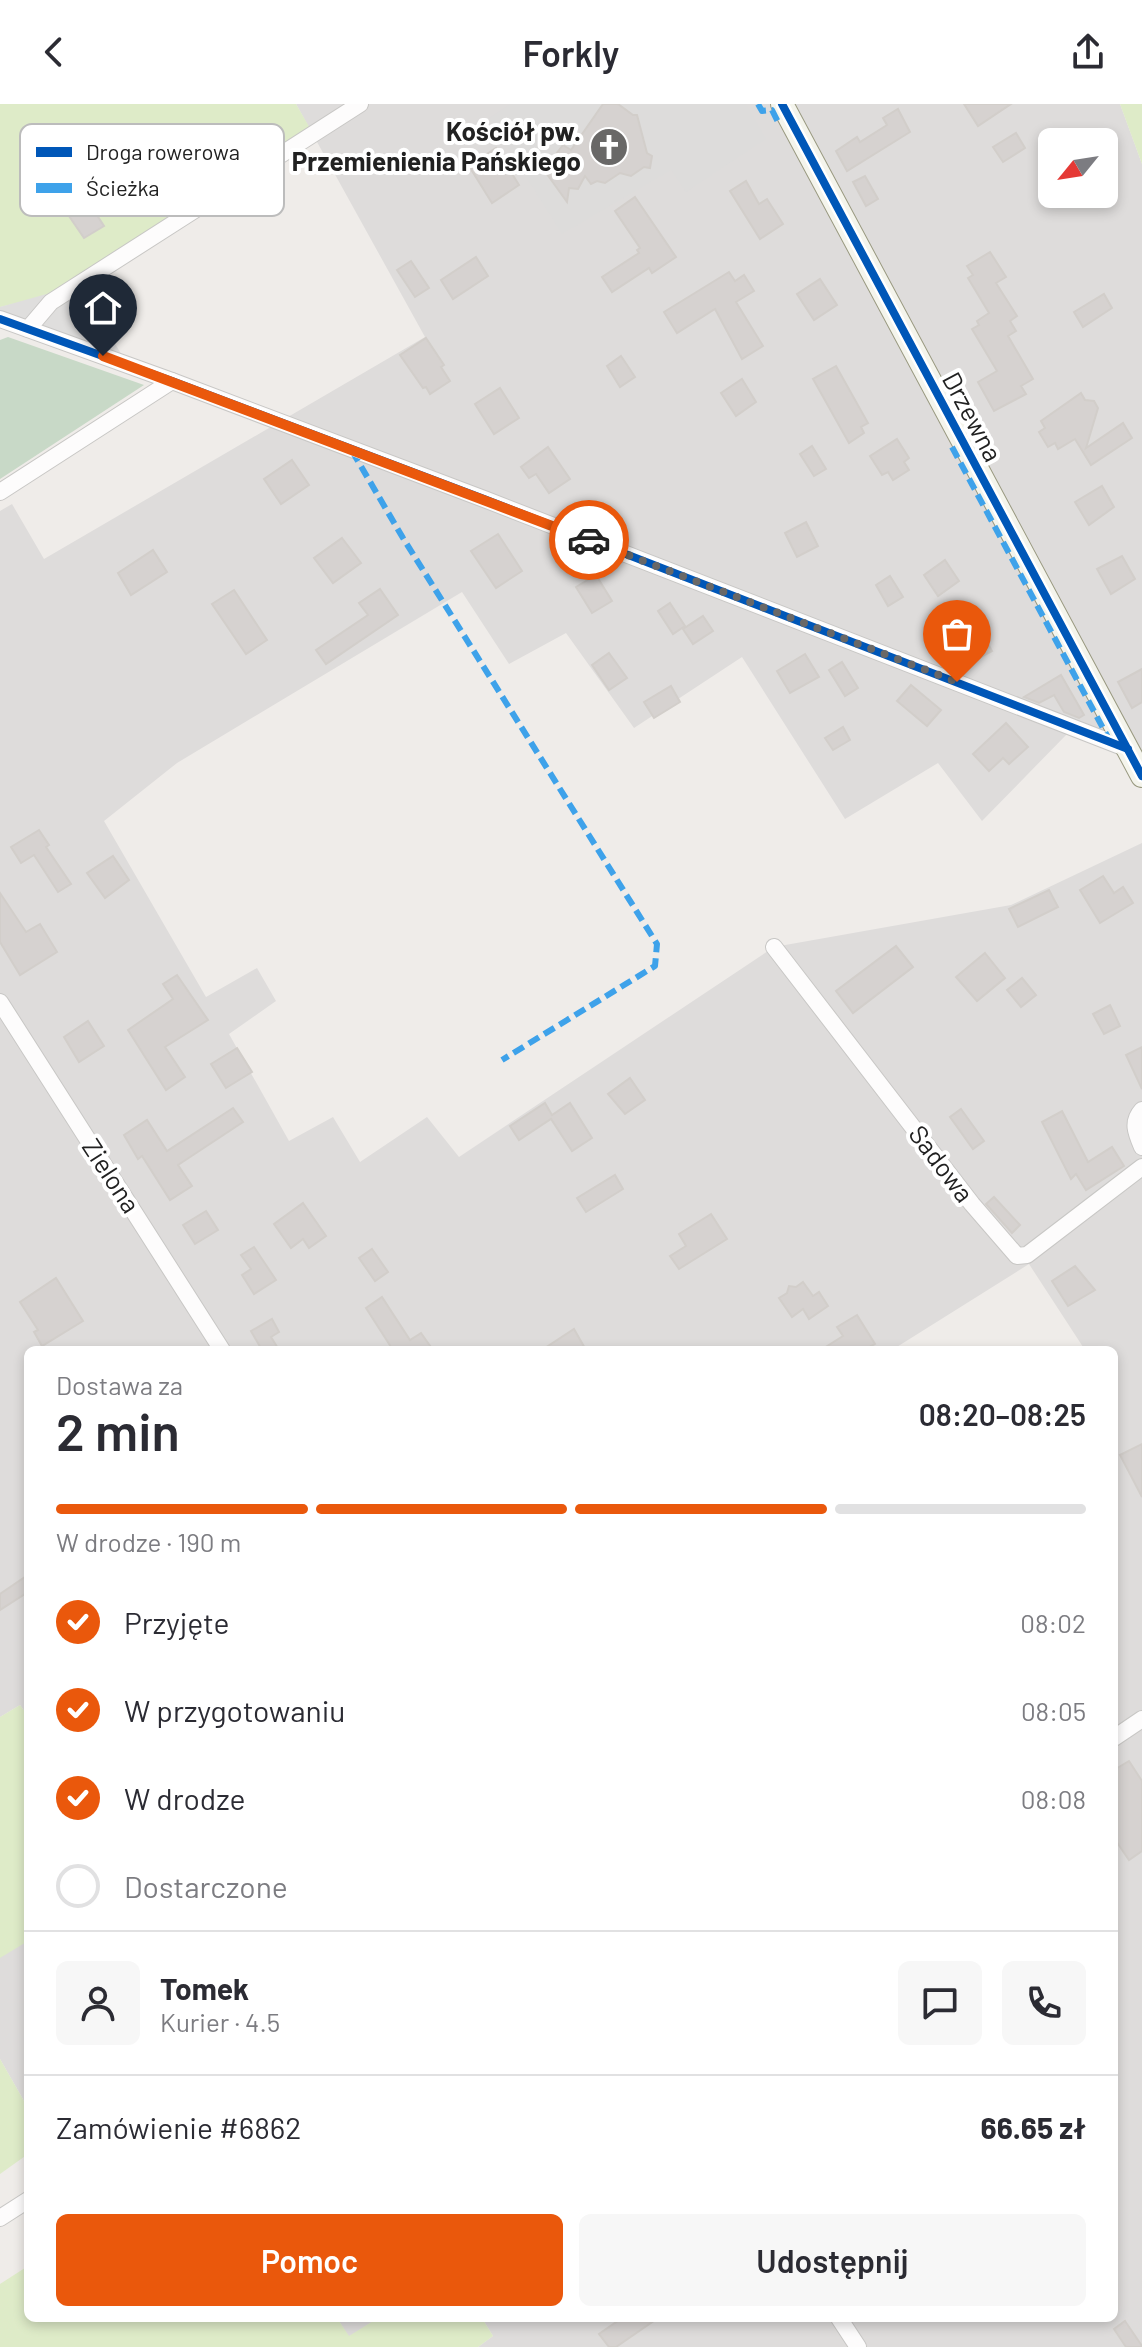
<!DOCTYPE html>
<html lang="pl">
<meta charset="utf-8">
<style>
:root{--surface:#fff;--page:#f7f7f7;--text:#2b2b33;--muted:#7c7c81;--line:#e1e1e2;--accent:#ea580c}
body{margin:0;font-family:Barlow,sans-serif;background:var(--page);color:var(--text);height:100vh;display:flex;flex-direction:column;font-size:30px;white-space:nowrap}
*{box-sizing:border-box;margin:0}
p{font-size:26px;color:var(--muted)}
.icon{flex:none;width:44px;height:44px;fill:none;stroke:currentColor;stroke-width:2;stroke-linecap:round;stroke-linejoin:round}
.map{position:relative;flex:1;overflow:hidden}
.side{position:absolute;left:24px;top:1242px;width:1094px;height:976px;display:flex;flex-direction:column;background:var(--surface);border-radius:12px;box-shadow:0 4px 12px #0003}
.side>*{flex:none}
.needle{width:52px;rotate:240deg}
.controls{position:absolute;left:1038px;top:24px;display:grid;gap:16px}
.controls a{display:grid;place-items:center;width:80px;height:80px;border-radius:12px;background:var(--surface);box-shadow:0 4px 12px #0003;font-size:40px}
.pin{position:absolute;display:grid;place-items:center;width:68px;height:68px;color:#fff;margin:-82px -34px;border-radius:50% 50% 50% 0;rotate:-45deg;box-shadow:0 0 8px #0007}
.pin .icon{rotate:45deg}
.courier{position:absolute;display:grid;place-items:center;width:80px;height:80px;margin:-40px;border:6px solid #ea580c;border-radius:50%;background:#fff;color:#222;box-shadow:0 2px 10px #0007}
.overview em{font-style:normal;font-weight:600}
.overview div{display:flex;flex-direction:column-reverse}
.overview{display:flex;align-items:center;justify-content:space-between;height:136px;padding:0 32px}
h1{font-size:52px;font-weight:600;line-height:60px}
.bar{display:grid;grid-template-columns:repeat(4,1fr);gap:12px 8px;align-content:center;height:96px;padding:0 32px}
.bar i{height:10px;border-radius:6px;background:var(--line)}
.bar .selected{background:var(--accent)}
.bar p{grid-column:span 4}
.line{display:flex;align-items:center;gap:20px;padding:0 32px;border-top:2px solid var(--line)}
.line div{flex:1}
.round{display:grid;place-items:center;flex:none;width:84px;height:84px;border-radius:12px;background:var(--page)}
ol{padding:0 32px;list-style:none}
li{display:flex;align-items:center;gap:24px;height:88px}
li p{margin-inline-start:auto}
li .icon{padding:8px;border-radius:50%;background:var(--accent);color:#fff;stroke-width:4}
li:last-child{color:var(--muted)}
li i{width:44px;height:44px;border:4px solid var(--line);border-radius:50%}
.cta{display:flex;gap:16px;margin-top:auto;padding:16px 32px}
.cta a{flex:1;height:92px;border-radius:12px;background:var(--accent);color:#fff;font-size:32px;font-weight:600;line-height:92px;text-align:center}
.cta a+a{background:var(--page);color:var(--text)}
header{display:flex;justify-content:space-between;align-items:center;height:104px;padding:0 32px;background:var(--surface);font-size:36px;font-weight:600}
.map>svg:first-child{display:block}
</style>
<header><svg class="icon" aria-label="back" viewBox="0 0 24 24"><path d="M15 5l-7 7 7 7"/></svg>Forkly<svg class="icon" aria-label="share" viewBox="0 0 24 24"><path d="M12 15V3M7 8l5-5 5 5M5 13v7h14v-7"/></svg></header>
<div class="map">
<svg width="1142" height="2243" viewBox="0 0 1142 2243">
<rect width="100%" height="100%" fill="#efece9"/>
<!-- residential -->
<g fill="#dedcdb" fill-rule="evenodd">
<path d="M296 0H1120L1142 60V671L1102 636 1067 630 982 717 938 659 845 715 742 553 634 624 566 529 509 560 462 488 177 659 104 717 206 893 257 864 276 897 229 930 289 1037 333 1013 360 1058 427 1013 459 1053 774 843 1011 801 1142 739V2243H478L493 2232 482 2214H1114V1246H1085L1029 1160 892 1246H28V1612L20 1601 0 1613V407L12 400 44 455 425 233ZM1052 38H1104V90H1052Z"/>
<path d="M28 1835V2004L0 1955V1853Z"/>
<path d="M337 2214H378L349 2233Z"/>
</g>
<!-- religious -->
<path fill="#dddcdb" d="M510 0H746L766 35 686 88 671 66 562 130 489 14Z"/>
<!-- grass -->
<g fill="#deebc8">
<path d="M0 0H296L311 26 68 187 0 203Z"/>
<path d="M1120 0H1142V60Z"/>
<path d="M20 1601 28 1612V1837L0 1854V1613Z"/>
<path d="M0 1955 28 2004V2050L0 2070Z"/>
<path d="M28 2162V2214H337L349 2232 378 2214H482L493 2232 478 2243H0V2180Z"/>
</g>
<!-- cemetery -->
<path fill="#c8d9c7" d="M8 233 144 281 0 375V236Z"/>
<!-- parking -->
<path fill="#dfdedd" d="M79 181 128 261 0 215V203Z"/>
<!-- building -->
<g fill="#d6d2d0" stroke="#d2ceca" stroke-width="2">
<path d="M603 0H618L633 11H637L647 49 652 52 650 64 644 63 631 72 620 69 605 79 597 77 591 80 585 72 578 85 569 84 567 98 539 59H549L563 41 571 46Z"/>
<path d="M964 0H1011L978 22Z"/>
<path d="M898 5 910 28 847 67 836 47 857 33 860 38 887 21 883 14Z"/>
<path d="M1016 29 1025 44 1003 58 993 43Z"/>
<path d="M496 44 519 81 492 99 469 62Z"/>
<path d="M865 72 878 95 866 102 853 78Z"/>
<path d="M746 77 759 100 767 95 783 120 760 135 730 87Z"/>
<path d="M635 93 676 153 652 169 649 164 612 188 602 173 639 149 637 146 640 144 615 107Z"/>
<path d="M89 99 104 122 84 134 69 112Z"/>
<path d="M990 148 1006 173 996 179 1017 212 1010 217 1016 227 1008 232 1033 275 1021 282 1026 290 994 307 978 278 997 267 972 225 979 221 977 217 989 209 968 174 973 171 967 162Z"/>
<path d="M476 153 488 172 453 195 441 176Z"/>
<path d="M411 157 429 184 415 193 397 166Z"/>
<path d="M729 168 735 177 744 171 754 187 736 198 763 242 742 255 715 205 677 229 664 208Z"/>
<path d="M820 175 837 201 814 216 797 190Z"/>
<path d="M1104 190 1112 204 1083 223 1074 208Z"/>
<path d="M426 234 444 261 441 263 450 277 430 290 426 283 423 284 400 251Z"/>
<path d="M621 252 635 273 620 283 607 262Z"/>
<path d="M836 262 868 319 861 323 864 329 849 339 813 275Z"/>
<path d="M742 275 756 298 736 312 721 289Z"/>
<path d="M500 284 519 314 494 330 475 300Z"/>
<path d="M1081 289 1085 296 1094 297 1098 304 1086 344 1123 319 1132 334 1091 361 1075 335 1058 345 1055 339 1048 343 1039 328 1045 324 1041 317Z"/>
<path d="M897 335 909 354 904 358 909 366 893 376 888 368 882 371 870 352Z"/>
<path d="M812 342 826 365 814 372 800 350Z"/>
<path d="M548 343 570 375 549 389 536 370 529 374 521 363Z"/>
<path d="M292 356 309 381 281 400 264 375Z"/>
<path d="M1102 382 1114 403 1089 421 1075 398Z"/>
<path d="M806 418 818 442 797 453 785 429Z"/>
<path d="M498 430 522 467 496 484 471 447Z"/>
<path d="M342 434 361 459 333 479 314 454Z"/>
<path d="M153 446 167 468 131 491 118 469Z"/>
<path d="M1122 452 1135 475 1111 490 1097 465Z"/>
<path d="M945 456 959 477 938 492 924 471Z"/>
<path d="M596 471 612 497 592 509 576 483Z"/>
<path d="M890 472 903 493 888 502 876 481Z"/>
<path d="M380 485 398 511 326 560 316 546 368 511 359 499Z"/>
<path d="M234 486 267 536 246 550 212 500Z"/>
<path d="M670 499 685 522 673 530 658 507Z"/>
<path d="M703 512 713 527 693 540 683 525Z"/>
<path d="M975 516 992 547 970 559 955 529Z"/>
<path d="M609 549 627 574 609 586 592 561Z"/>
<path d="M805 550 819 573 790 589 777 567Z"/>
<path d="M842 558 858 584 845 592 829 566Z"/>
<path d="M1142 565V598L1132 604 1118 578Z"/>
<path d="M1061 571 1084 611 1079 614 1064 608 1054 591 1039 599 1024 593Z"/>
<path d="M911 581 941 606 927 622 897 597Z"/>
<path d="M671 582 680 598 654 614 644 598Z"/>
<path d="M1006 619 1028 643 1009 660 1003 654 989 667 973 650Z"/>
<path d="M843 623 850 636 833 646 825 634Z"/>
<path d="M39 726 49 741 46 743 71 780 58 788 34 751 21 759 11 743Z"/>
<path d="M113 752 129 776 105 794 87 769Z"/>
<path d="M1103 772 1114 789 1123 783 1133 799 1100 819 1080 786Z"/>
<path d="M1049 786 1058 803 1018 823 1009 805Z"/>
<path d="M0 789 26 828 40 820 57 848 20 871 0 838Z"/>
<path d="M896 842 913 863 853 909 836 887Z"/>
<path d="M985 849 1005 874 977 897 956 873Z"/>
<path d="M177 871 208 916 165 943 185 973 166 986 128 926 173 895 163 880Z"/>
<path d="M1022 874 1036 891 1021 903 1007 886Z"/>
<path d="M1110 901 1120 922 1104 930 1093 910Z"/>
<path d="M88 917 104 942 79 958 64 933Z"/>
<path d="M1142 943V985L1126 951Z"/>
<path d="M237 944 252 968 226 984 211 960Z"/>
<path d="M630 974 645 996 625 1010 608 990Z"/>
<path d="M545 999 552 1011 570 999 592 1034 572 1047 551 1015 519 1036 510 1022Z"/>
<path d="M233 1004 243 1018 178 1061 192 1082 170 1096 142 1052 138 1055 124 1031 147 1016 167 1047Z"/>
<path d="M961 1005 984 1037 973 1045 950 1013Z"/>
<path d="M1062 1007 1088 1058 1112 1043 1124 1062 1086 1086 1076 1070 1071 1075 1042 1018Z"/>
<path d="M615 1071 623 1085 586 1108 577 1094Z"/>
<path d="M994 1093 1020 1121 1012 1129 986 1100Z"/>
<path d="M303 1099 326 1132 309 1144 303 1135 291 1144 274 1120Z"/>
<path d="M206 1107 218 1126 195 1140 183 1121Z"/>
<path d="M711 1110 727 1135 679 1165 670 1152 686 1142 679 1130Z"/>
<path d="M254 1143 276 1176 254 1190 242 1171 251 1165 241 1151Z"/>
<path d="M372 1145 388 1168 375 1177 359 1154Z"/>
<path d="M1075 1162 1095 1186 1068 1202 1052 1177Z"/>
<path d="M56 1174 83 1217 42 1242 34 1228 38 1226 20 1198Z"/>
<path d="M803 1178 813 1192 819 1188 828 1202 809 1215 803 1205 792 1213 779 1194 787 1189 789 1182 796 1183Z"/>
<path d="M382 1193 410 1236 421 1229 433 1246H393L366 1204Z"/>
<path d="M857 1211 875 1240 864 1246H821L843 1232 837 1223Z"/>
<path d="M272 1215 279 1228 271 1233 279 1246H262L251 1227Z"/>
<path d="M574 1225 586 1246H542Z"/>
<path d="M1142 1340V1393L1120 1351Z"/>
<path d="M28 1471V1488L0 1506V1490Z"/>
<path d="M1129 1657 1142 1677V1747L1129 1756 1114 1734V1666Z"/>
<path d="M622 2214H658L616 2243H609L599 2230Z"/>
<path d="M1125 2217 1142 2242V2243H1126L1114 2225Z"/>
</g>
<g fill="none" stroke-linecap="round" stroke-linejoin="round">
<!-- street casing -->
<g stroke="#c8c7c5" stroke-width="18">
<g id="street">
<path d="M0 215 172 277 484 395 1128 645"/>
<path d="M28 225 51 198 360 0"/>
<path d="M0 388 172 277"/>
<path d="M774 843 972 1100 1017 1152 1027 1151 1142 1063"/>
<path d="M0 898 222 1246"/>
<path d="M1142 1006C1131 1018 1136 1029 1142 1043"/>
<path d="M1114 1634 1142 1615"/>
<path d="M0 2114 28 2096"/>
<path d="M839 2214 858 2243"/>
</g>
</g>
<!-- secondary casing -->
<g stroke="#999980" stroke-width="24">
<path id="secondary" d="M782 0 1142 672"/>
</g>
<!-- street -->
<use href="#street" stroke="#fdfcfc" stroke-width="16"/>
<!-- secondary -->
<use href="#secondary" stroke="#f4f4ec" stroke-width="22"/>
<!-- quiet -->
<g stroke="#3ea2ea" stroke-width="6" stroke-dasharray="12 6" stroke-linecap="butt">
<path d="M758 0 762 7 772 6 780 22"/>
<path d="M952 343 1111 639"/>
<path d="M352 347 403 434 657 840 655 862 502 956"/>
</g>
<!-- cycleway casing -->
<g stroke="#fff" stroke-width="13">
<g id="cycleway">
<path d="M782 0 1142 672"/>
<path d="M0 215 172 277 484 395 1128 645"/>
</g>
</g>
<!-- cycleway -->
<use href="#cycleway" stroke="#0057b8" stroke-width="8"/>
</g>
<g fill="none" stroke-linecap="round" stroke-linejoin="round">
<!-- done -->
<path stroke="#696867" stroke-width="8" stroke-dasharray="0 14.4" d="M589 436 957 578"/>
<!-- route -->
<path stroke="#ea580c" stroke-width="10" d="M103 252 589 436"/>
</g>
<!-- icons -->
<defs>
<g id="church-disc" transform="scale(2)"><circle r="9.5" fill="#696867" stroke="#fff"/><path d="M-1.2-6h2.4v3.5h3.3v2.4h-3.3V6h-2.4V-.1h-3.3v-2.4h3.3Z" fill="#fff"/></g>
</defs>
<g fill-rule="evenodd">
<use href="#church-disc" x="609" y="43"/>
</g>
<g text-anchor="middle" stroke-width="8" stroke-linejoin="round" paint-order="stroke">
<!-- poi labels -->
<g font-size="26" font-weight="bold" fill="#212121" stroke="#fff" text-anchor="end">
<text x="581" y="37">Kościół pw.<tspan x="581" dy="30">Przemienienia Pańskiego</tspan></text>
</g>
<!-- street labels -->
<g font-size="26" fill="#212121" stroke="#fff">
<text transform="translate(972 313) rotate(62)" y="9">Drzewna</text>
<text transform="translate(941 1060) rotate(53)" y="9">Sadowa</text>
<text transform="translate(111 1072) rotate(57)" y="9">Zielona</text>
</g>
</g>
<!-- legend -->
<rect x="20" y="20" width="264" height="92" rx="12" fill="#fff" stroke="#bcbcbc" stroke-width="2"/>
<rect x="36" y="43" width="36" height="10" fill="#0057b8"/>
<rect x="36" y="79" width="36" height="10" fill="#3ea2ea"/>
<g font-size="22" fill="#212121">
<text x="86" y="56">Droga rowerowa</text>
<text x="86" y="92">Ścieżka</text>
</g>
</svg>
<div class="controls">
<a><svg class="needle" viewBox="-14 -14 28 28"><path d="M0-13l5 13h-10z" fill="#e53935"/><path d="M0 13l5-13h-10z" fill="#7c7c81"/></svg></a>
</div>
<div class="pin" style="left:957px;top:578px;background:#ea580c"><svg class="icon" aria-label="bag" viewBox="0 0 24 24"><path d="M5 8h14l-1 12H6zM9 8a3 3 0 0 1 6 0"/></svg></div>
<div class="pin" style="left:103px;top:252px;background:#1f2937"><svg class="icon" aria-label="home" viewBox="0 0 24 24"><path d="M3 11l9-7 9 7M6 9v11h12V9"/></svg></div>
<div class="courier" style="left:589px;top:436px"><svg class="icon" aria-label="car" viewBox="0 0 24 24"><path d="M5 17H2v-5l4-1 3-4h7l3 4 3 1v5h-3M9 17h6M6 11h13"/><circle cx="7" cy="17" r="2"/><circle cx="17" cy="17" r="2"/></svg></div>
<section class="side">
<div class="overview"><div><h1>2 min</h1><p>Dostawa za</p></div><em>08:20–08:25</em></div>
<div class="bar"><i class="selected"></i><i class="selected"></i><i class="selected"></i><i></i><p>W drodze · 190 m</p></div>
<ol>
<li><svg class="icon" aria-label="check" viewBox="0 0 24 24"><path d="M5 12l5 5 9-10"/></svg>Przyjęte<p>08:02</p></li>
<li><svg class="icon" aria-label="check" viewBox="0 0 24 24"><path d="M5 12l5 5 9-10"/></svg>W przygotowaniu<p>08:05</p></li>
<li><svg class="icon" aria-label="check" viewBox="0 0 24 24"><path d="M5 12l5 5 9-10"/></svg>W drodze<p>08:08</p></li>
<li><i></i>Dostarczone</li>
</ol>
<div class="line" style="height:144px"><a class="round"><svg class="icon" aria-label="person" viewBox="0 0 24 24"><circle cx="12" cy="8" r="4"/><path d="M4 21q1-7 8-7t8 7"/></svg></a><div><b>Tomek</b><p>Kurier · 4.5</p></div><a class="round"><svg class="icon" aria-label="chat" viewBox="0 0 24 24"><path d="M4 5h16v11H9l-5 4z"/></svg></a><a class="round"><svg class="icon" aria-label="phone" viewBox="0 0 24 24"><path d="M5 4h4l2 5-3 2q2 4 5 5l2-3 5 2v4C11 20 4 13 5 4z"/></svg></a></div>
<div class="line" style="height:104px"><div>Zamówienie #6862</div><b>66.65 zł</b></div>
<div class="cta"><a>Pomoc</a><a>Udostępnij</a></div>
</section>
</div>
